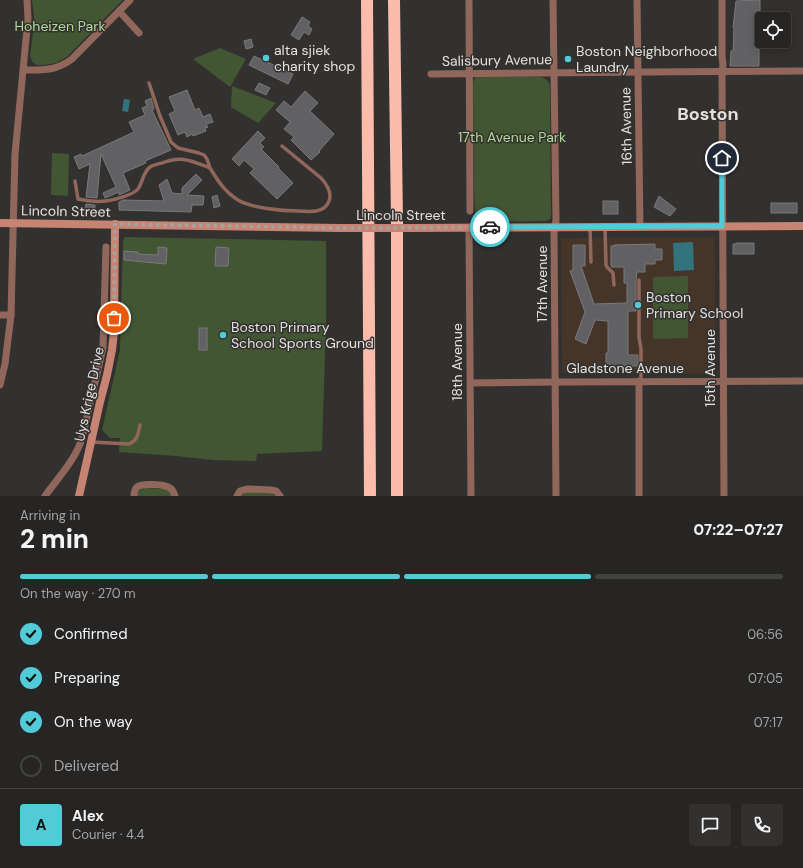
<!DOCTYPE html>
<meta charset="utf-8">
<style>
:root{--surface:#262523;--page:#323130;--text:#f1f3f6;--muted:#a4a5a6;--line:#424241;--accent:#52cbd9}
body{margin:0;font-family:"DM Sans",sans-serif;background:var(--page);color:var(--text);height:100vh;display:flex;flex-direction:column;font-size:15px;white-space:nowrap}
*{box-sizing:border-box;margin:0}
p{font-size:13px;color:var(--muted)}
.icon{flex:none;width:22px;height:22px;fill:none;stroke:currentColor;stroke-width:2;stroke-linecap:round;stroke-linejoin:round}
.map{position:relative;height:496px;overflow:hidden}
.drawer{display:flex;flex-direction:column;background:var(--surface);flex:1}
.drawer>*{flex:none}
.fabs{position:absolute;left:755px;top:12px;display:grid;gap:8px}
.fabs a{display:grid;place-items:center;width:36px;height:36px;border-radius:4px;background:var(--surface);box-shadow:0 2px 10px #0003,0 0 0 1px var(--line);font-size:20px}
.pin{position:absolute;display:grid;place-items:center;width:34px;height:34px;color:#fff;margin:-17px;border:2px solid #fff;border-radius:50%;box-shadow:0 1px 4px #0007}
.courier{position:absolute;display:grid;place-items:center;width:40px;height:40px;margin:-20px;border:3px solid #52cbd9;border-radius:50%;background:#fff;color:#222;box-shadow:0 1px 5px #0007}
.head em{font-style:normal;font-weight:800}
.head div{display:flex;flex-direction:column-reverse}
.head{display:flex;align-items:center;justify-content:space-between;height:68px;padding:0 20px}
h1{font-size:26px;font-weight:800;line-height:30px}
.bar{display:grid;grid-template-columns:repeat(4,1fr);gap:6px 4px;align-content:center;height:48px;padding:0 20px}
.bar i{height:5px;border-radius:3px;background:var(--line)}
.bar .active{background:var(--accent)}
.bar p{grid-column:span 4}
.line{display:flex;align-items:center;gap:10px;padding:0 20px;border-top:1px solid var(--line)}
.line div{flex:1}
.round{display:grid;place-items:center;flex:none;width:42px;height:42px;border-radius:4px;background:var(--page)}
ol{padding:0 20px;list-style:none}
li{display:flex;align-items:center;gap:12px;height:44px}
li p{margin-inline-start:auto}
li .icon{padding:4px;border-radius:50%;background:var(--accent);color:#111;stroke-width:4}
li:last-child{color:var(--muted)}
li i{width:22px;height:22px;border:2px solid var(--line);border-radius:50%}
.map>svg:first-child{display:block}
</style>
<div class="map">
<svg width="803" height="496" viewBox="0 0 803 496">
<rect width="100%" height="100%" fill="#33312f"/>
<!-- education -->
<path fill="#453529" d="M715 237V374L562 373 561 238Z"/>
<!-- green -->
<g fill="#425634">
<path d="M32 0H123L102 21 67 57 56 63 44 65H37L34 63 32 61 30 56 34 24V15Z"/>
<path d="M220 48 246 59 230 87 193 59Z"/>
<path d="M476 77H541C546 78 549 81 550 87L551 216 550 219 547 221 478 222 475 210 474 188 473 82 474 80Z"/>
<path d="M232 86 276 103 258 123 231 107Z"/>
<path d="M52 153 69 154 68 196 51 195Z"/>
<path d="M125 237 326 241V320L322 451 257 454 256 461 213 460 176 456 119 452 120 438H110L102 430 120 350 123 241Z"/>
<path d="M688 276V338L653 339V277Z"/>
<path d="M145 488 165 489 170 491 171 496H137C138 491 140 489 145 488Z"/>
<path d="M247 492 272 494 276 496H240L244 493Z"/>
</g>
<!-- water -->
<g fill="#32737d">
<path d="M124 99 130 100 128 112 122 111Z"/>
<path d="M693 242 694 270 674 271 673 243Z"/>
</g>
<!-- building -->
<g fill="#616063" stroke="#79797b">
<path d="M760 0V11H756V49H759V66H730L731 51H733L734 28H733L736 1Z"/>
<path d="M302 17 310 22 308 26 312 29 309 35 304 32 299 40 291 35Z"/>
<path d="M251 39 253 47 246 49 244 41Z"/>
<path d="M254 56 293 74 288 84 249 65Z"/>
<path d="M259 83 270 88 266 95 255 90Z"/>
<path d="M187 90 195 110 199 108 203 117 210 114 213 122 206 124 208 127 205 128 206 131 193 136 192 134 187 137 185 132 178 135 169 114 175 111 169 97Z"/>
<path d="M305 91 318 103 310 111 334 134 319 151 320 152 311 160 291 140 294 137 284 129 290 122 276 110 284 101 291 107Z"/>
<path d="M151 98 154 109 152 110 171 150 145 161 146 163 123 173 130 190 119 195V192L105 198 103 193 116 187 101 154 97 198 86 197 90 164 79 169 74 157 81 154 82 156 134 132 129 122 145 115 142 108 147 106 145 101Z"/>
<path d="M258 131 265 138 260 143 264 147 261 149 279 167 278 168 293 183 277 199 250 173 254 169 244 160 239 166 232 159Z"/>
<path d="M196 174 202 180 187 195 204 196 203 205H192L191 212 119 210V202L123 200 164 201 159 185 167 179 172 193 182 194V188Z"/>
<path d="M217 195 220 206 214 208 212 197Z"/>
<path d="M659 196 676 209 670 216 654 207Z"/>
<rect x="603" y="201" width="15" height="13"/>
<rect x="771" y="203" width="26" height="10"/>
<path d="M86 204 95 205V208H85Z"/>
<path d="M736 243H754V254H733V244H736Z"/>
<path d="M655 244V249H662V260H655V264H645V272H637L636 280V311H628V355H638V366H606V353H608V321L595 320 586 344 575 339 585 312 570 271 573 270V245H585V266H581L594 304 627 303V283H624V267H612L611 266V246H614V245Z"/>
<path d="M158 247 167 248 166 264 124 260V251L138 252V254L158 255Z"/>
<path d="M216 247 229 248 228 266H215Z"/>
<rect x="199" y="328" width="8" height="22"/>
</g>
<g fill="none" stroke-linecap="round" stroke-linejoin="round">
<!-- lane -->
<g stroke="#91675c" stroke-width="3.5">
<path d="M210 168C218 181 225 192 238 200 251 208 282 211 298 211 304 211 311 212 316 211 328 209 333 198 328 188 326 184 324 181 321 178L282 146"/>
<path d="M75 181 78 199C87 201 97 202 106 201 114 200 133 195 138 189 143 182 143 172 150 167 153 165 158 164 162 163 182 155 191 161 210 168L207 159 204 155 199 153 178 148 171 142 160 116 149 83"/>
<path d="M590 227 591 262"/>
<path d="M605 227 606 265 607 267 613 273 614 285"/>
<path d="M639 280V337L641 349V381"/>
<path d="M92 442 129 444C138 440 138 434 140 425"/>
</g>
<!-- street -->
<g stroke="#91675c" stroke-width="7">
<path d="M469 0 470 211"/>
<path d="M553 0 556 220 554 234 556 496"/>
<path d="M637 0 640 227"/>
<path d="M722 0V56L723 65 722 72 724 496"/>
<path d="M119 11 139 33"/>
<path d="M24 70C43 70 56 71 72 59L130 0"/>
<path d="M431 74C555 72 679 72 803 71"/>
<path d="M469 227 471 496"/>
<path d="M0 315H11"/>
<path d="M639 381V496"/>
<path d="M471 383 562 382 803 381"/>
<path d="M0 385 5 364 11 315 15 154 28 18 27 0"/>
<path d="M45 496C58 478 76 459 82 438L103 348 106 247"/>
<path d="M134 496C134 493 135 489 137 487 142 483 165 484 170 488 173 490 174 493 175 496"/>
<path d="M237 496 240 491 247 489 271 490 276 491 280 496"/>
</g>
<!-- secondary -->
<g stroke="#c78473" stroke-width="8">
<path d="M0 223 340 228"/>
<path d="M407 228 803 226"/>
<path d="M79 496 100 402 107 375 112 350 114 332 115 224"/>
</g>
<!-- highway -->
<g stroke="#fbbcac" stroke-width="12">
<path d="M367 0 370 496"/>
<path d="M394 0 397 221V496"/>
</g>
<!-- secondary-bridge -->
<path stroke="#c78473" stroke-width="8" d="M340 228H407"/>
</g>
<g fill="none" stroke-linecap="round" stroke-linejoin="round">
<!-- done -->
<path stroke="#a5a3a2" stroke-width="4" stroke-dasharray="0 7.2" d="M114 318 115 224 340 228 490 227"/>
<!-- route -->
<path stroke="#52cbd9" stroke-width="5" d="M490 227 722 226V158"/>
</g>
<!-- markers -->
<g fill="#52cbd9" stroke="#33312f" stroke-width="1.5">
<circle cx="266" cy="58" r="4"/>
<circle cx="568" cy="59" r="4"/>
<circle cx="638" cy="305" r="4"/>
<circle cx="223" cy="335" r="4"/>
</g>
<g text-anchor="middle" stroke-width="3" stroke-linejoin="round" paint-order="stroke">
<!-- park labels -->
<g font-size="14" fill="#b3da98" stroke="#33312f">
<text x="60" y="31">Hoheizen Park</text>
<text x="512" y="142">17th Avenue Park</text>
</g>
<!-- poi labels -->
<g font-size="14" fill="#e2e1e0" stroke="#33312f" text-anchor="start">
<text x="274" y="55">alta sjiek<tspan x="274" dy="16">charity shop</tspan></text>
<text x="576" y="56">Boston Neighborhood<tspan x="576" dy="16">Laundry</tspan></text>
<text x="646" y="302">Boston<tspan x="646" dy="16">Primary School</tspan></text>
<text x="231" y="332">Boston Primary<tspan x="231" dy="16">School Sports Ground</tspan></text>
</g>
<!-- street labels -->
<g font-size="14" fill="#e2e1e0" stroke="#33312f">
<text transform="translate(497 60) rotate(-1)" y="5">Salisbury Avenue</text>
<text transform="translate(626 126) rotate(-91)" y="5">16th Avenue</text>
<text transform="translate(66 211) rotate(1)" y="5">Lincoln Street</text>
<text x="401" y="220">Lincoln Street</text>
<text transform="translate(542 284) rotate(-90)" y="5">17th Avenue</text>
<text transform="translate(457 362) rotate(-90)" y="5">18th Avenue</text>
<text x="625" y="373">Gladstone Avenue</text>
<text transform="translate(710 368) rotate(-90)" y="5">15th Avenue</text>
<text transform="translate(89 394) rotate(-78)" y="5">Uys Krige Drive</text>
</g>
<!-- district labels -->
<g font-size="18" font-weight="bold" fill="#e2e1e0" stroke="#33312f">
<text x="708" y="120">Boston</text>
</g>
</g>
</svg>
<div class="fabs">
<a><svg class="icon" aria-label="locate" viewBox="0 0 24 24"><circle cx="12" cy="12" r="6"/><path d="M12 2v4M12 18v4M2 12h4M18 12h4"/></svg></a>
</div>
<div class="pin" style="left:114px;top:318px;background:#ea580c"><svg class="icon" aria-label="bag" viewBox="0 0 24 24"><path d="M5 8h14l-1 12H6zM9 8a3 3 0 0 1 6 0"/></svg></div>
<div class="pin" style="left:722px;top:158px;background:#1f2937"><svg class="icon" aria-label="home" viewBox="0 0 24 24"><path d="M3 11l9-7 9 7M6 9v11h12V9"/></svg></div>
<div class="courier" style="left:490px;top:227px"><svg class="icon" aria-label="car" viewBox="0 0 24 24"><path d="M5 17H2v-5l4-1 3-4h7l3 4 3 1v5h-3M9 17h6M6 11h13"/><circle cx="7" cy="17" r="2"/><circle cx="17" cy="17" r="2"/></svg></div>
</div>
<section class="drawer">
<div class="head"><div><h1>2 min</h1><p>Arriving in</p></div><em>07:22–07:27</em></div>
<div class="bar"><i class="active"></i><i class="active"></i><i class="active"></i><i></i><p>On the way · 270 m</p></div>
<ol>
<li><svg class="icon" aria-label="check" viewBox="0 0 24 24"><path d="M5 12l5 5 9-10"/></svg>Confirmed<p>06:56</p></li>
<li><svg class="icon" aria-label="check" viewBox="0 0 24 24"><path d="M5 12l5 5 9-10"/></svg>Preparing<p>07:05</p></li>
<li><svg class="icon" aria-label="check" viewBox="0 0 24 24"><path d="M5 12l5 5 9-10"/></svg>On the way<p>07:17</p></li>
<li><i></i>Delivered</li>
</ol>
<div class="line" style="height:72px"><b class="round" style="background:var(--accent);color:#111">A</b><div><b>Alex</b><p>Courier · 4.4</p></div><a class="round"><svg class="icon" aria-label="chat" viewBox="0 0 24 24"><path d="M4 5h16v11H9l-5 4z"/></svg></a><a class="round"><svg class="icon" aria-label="phone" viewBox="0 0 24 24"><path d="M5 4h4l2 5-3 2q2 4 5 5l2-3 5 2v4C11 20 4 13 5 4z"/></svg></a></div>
</section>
